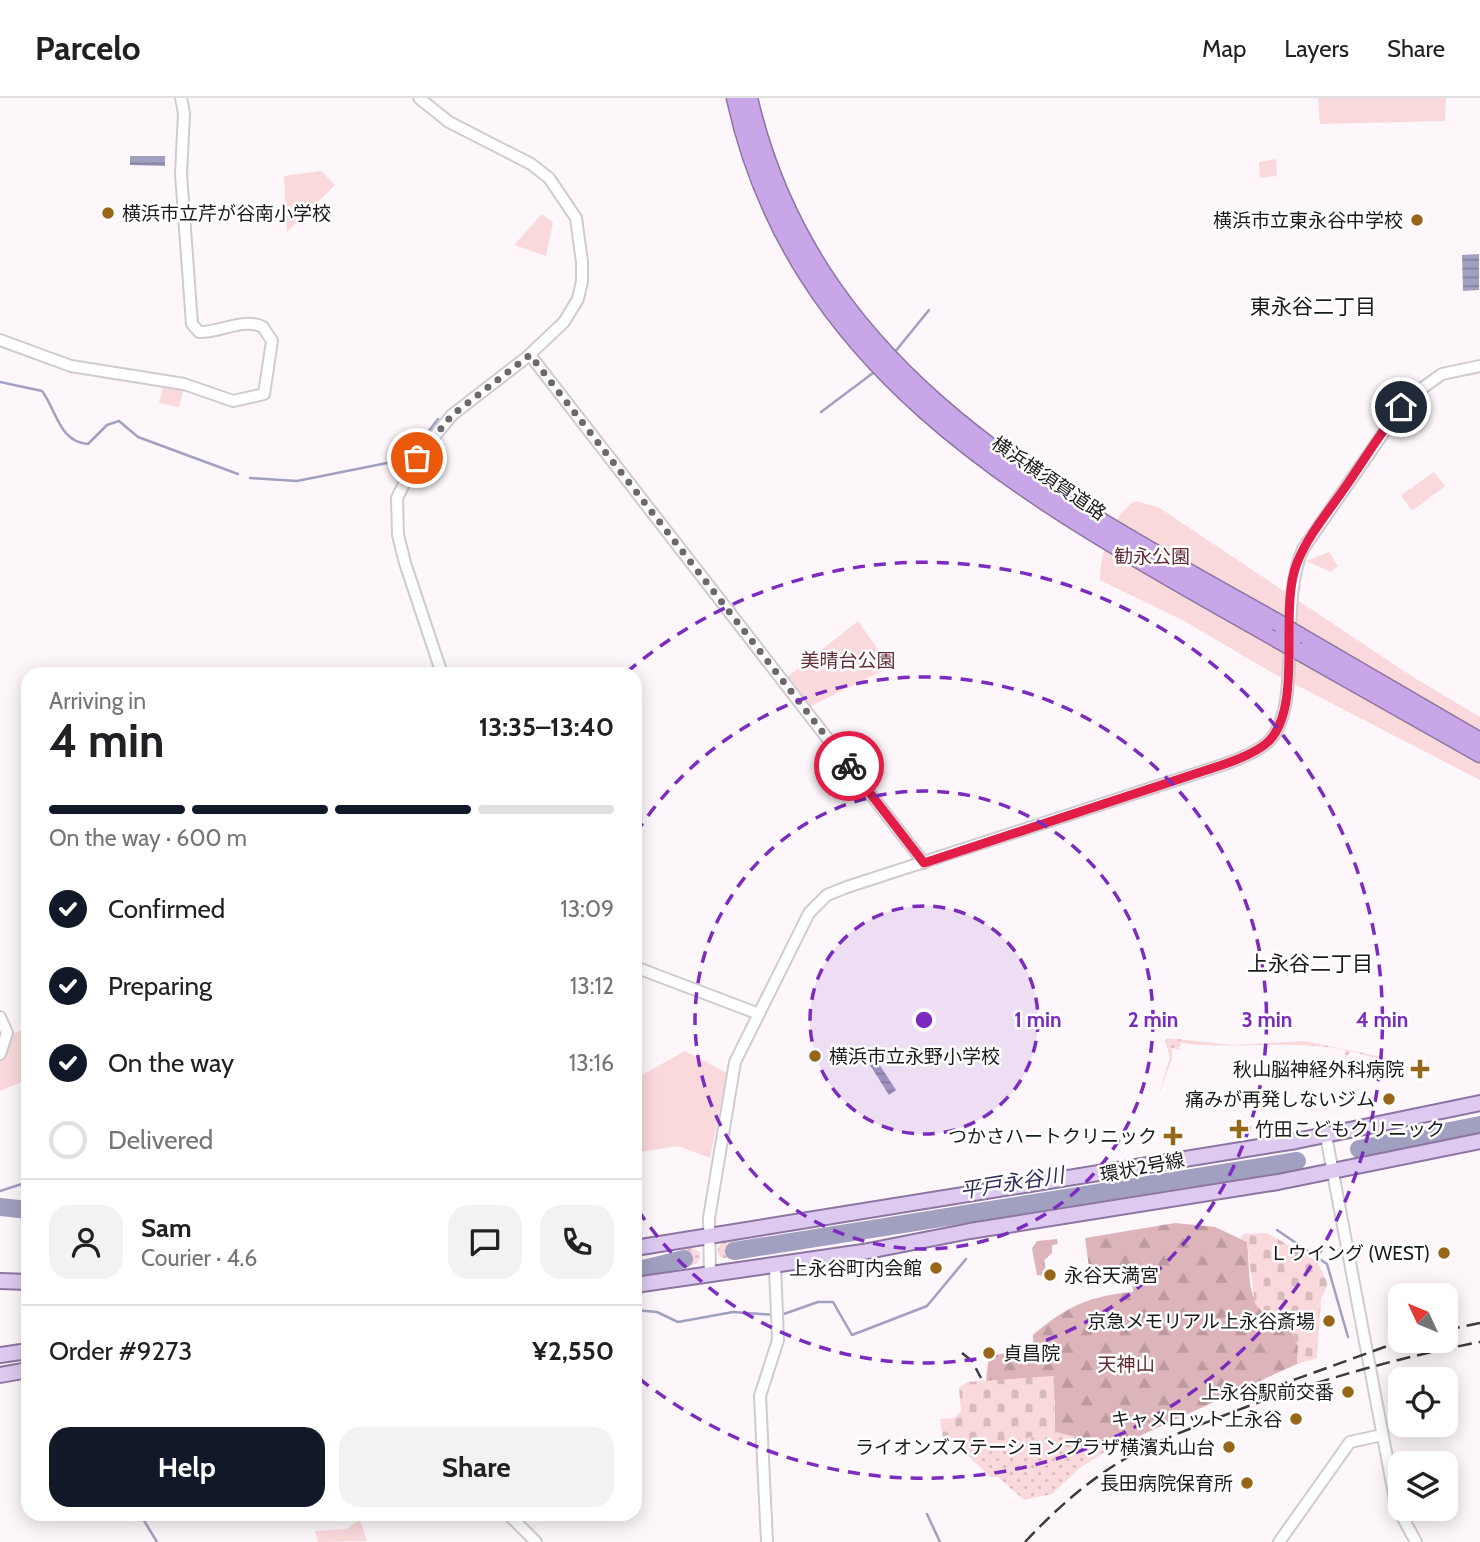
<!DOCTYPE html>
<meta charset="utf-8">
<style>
:root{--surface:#fff;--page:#f2f2f2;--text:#202124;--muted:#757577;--line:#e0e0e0;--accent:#111827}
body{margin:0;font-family:Cabin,"Noto Sans JP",sans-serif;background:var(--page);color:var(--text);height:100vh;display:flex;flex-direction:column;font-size:26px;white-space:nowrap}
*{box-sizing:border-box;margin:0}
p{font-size:23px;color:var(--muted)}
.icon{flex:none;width:38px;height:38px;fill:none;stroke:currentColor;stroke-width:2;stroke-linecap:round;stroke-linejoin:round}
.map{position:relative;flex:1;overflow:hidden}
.details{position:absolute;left:21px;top:569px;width:621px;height:854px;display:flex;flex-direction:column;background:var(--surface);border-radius:21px;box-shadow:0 4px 18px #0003}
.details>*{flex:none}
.needle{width:46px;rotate:314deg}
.buttons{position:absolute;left:1388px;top:1185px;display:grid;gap:14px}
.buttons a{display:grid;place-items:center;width:70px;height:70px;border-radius:14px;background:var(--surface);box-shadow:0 4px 18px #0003;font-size:35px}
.pin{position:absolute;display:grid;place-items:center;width:60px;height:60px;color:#fff;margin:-30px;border:4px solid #fff;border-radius:50%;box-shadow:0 2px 7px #0007}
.courier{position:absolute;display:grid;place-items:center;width:70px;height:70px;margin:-35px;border:5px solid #e11d48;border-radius:50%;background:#fff;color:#222;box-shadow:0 2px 9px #0007}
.headline em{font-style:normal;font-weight:700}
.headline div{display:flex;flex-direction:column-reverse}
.headline{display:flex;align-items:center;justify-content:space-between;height:119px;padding:0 28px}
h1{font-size:46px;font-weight:700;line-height:52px}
.bar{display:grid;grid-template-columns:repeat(4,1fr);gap:10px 7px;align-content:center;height:84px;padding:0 28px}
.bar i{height:9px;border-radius:5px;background:var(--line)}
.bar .on{background:var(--accent)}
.bar p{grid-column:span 4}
.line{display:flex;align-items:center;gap:18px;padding:0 28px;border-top:2px solid var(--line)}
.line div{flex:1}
.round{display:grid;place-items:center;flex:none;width:74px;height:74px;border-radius:21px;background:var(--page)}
ol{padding:0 28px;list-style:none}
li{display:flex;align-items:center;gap:21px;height:77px}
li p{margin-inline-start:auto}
li .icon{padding:7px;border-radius:50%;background:var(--accent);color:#fff;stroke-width:4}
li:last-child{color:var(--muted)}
li i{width:38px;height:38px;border:4px solid var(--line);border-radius:50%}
.action{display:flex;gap:14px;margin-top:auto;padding:14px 28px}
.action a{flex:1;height:80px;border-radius:21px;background:var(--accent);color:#fff;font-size:28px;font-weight:700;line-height:80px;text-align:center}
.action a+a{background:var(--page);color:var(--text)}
header{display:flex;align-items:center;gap:42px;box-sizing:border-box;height:98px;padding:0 35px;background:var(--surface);border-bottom:2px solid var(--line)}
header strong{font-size:33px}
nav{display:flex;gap:38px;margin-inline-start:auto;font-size:24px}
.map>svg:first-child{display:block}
</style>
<header>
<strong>Parcelo</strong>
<nav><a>Map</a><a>Layers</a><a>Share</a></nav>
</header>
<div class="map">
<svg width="1480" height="1444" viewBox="0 0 1480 1444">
<defs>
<pattern id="grass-dots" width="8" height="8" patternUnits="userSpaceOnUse" patternTransform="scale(1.75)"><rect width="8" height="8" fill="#fad9dc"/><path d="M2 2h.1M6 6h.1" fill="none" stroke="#d6babc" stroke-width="1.8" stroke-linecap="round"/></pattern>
<pattern id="forest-firs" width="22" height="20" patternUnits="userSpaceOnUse" patternTransform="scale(1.75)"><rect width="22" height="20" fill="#ddb4b9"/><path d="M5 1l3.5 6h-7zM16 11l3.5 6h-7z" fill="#bd9a9e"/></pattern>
<pattern id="cemetery-stones" width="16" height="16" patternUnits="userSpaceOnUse" patternTransform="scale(1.75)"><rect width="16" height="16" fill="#fad9dc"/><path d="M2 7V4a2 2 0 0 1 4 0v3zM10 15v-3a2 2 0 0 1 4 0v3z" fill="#d6babc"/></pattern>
<pattern id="water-rules" width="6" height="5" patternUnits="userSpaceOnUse" patternTransform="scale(1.75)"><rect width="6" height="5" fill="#a2a0c1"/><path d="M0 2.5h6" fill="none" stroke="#83829c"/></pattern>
</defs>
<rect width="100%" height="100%" fill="#fdf7fc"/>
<!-- grass -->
<g fill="url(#grass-dots)">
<path d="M1168 940 1232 947 1304 943 1402 963V968L1351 953 1345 960V952C1291 941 1236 952 1181 945L1179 952 1172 950V961L1158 999 1170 959 1165 943Z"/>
<path d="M733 1142 735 1161 722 1160 718 1156V1149L722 1144Z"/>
<path d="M691 1149 700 1154V1161L696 1166 686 1169 683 1150Z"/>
<path d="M1055 1334 1085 1341H1126L1081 1369 1052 1396 1024 1402 998 1379H990L955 1345 1003 1344Z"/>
<path d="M1450 1355 1458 1361 1454 1372 1446 1373V1365H1430L1436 1356Z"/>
</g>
<!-- forest -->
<g fill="url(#forest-firs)">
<path d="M1175 1125 1215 1129 1247 1144C1252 1190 1242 1206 1289 1227L1298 1248 1297 1266 1133 1341H1085L1055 1334V1303L986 1283 988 1265 994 1257 1033 1251V1237C1067 1208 1089 1198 1133 1194L1132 1167 1089 1169 1085 1140Z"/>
<path d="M1057 1141 1058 1146 1052 1147V1155L1044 1162 1047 1178 1037 1177 1032 1151 1037 1143Z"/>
</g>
<!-- cemetery -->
<g fill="url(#cemetery-stones)">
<path d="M1267 1135 1317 1163 1328 1186 1321 1201 1317 1260 1297 1266 1298 1248 1289 1227 1265 1217 1255 1206 1247 1144 1241 1141 1243 1136Z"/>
<path d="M1054 1278 1055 1334C1022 1340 975 1355 943 1340L940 1321 954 1320 961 1313 959 1290 967 1284Z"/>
</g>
<!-- park -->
<g fill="#fad9dc">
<path d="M1318 0H1446L1445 23 1320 26Z"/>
<path d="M1276 61 1277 78 1260 80 1259 64Z"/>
<path d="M321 73 335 87 287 134 284 78Z"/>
<path d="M542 116 553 125 546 158 514 147Z"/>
<path d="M164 285 184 289 179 309 159 305Z"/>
<path d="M1434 374 1445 388 1412 413 1401 397Z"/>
<path d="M1135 403 1158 409 1413 579 1480 619V682L1271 574 1186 524 1100 482C1100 456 1112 417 1135 403Z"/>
<path d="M1329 454 1338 468 1331 474 1306 463Z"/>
<path d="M858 523 890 569 809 609 786 580Z"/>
<path d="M28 929V981L0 993V963L10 937Z"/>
<path d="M685 953 727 975 710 1060 678 1048 635 1055V981Z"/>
<path d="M360 1422 367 1443 318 1444 315 1433 346 1431Z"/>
</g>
<!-- water -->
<g fill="url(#water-rules)">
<path d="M130 58H165V68L130 67Z"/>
<path d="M1479 156V192L1463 193 1462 157Z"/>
<path d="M877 963 896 992 889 997 870 967Z"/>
</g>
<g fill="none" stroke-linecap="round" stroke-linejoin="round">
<!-- stream -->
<g stroke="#a2a0c1" stroke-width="2.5">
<path d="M894 255 929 212"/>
<path d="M0 284 42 293C57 313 59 344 88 346L107 327 119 323 138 339 238 376"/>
<path d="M821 314 877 272"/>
<path d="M250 380 297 383 392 364 404 365 438 321"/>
<path d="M0 1093 28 1084"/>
<path d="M1277 1132 1327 1166 1348 1239"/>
<path d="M635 1212 657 1214 678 1224 733 1214 775 1217"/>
<path d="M781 1217 818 1204H833L852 1237 927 1208 966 1161"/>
<path d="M140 1416 157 1444"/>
<path d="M927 1416 940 1444"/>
</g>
<!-- river -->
<g stroke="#a2a0c1" stroke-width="18">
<path d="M1359 1051 1480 1027"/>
<path d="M0 1109 28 1112"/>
<path d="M734 1153 1297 1063"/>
<path d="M635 1173 684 1161"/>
</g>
<!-- tertiary casing -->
<g stroke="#d0cbd0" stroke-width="14">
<g id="tertiary">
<path d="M419 0 449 24 531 66 549 80 576 120 582 164V183L578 201 564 224 527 259 452 317 417 360 397 400 398 437 405 465 442 576"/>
<path d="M0 242 71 268 184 286 233 303 264 296 272 243 263 229C245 219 219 235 199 234L192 226 181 76 184 15 181 0"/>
<path d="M530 257 924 765"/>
<path d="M635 869 759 916"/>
<path d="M0 919 7 935 0 956"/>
<path d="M1326 1038 1396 1407 1416 1444"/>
<path d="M710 1178 709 1120 735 964 809 815 827 797 847 789 1222 667C1237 662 1259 654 1270 642 1303 606 1278 505 1303 451L1407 301 1442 276 1480 268"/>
<path d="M508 1416 536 1444"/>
<path d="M767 1444 760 1298 778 1242 775 1168"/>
<path d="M1279 1444 1350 1344 1382 1337"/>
</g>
</g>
<!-- primary casing -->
<g stroke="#8c75a1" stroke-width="18">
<g id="primary">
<path d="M635 1150 1296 1043 1480 1005"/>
<path d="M0 1183 28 1184"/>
<path d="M635 1187 863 1154 970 1133 1278 1084 1480 1043"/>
<path d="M0 1257 28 1253"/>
<path d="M0 1277 28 1272"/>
</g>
</g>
<!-- motorway casing -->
<g stroke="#8c75a1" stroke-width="19">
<g id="motorway">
<path d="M735 0C797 285 1047 410 1277 541"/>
<path d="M749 0C813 277 1051 397 1277 524"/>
<path d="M1298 537 1480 643"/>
<path d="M1298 553 1480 656"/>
</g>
</g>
<!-- tertiary -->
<use href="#tertiary" stroke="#fff" stroke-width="10"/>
<!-- primary -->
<use href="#primary" stroke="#decaf1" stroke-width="14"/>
<!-- motorway -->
<use href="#motorway" stroke="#c8a6e8" stroke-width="16"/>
<!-- rail -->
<g stroke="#3b393b" stroke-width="2.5" stroke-dasharray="14 7" stroke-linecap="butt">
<path d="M1446 1232 1480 1225"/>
<path d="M962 1255 972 1263 981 1280"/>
<path d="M1274 1289 1404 1242"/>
<path d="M1025 1444C1053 1414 1083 1387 1118 1365 1150 1345 1185 1333 1220 1319 1304 1286 1391 1261 1480 1244"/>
</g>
<!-- motorway-bridge casing -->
<g stroke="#8c75a1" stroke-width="19" stroke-linecap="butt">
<g id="motorway-bridge">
<path d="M1277 524 1298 537"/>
<path d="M1277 541 1298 553"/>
</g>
</g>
<!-- motorway-bridge -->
<use href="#motorway-bridge" stroke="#c8a6e8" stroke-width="16"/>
</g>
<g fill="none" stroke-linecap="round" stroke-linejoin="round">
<!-- done -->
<path stroke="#6b676a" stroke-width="7" stroke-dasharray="0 12.6" d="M417 360 452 317 530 257 849 668"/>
<!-- route -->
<path stroke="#e11d48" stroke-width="9" d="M849 668 924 765 1222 667C1237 662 1258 654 1269 643 1304 606 1278 513 1297 465 1308 437 1329 413 1346 388 1364 362 1381 334 1401 309"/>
</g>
<!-- distance rings -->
<circle cx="924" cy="922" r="114" fill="#7b2cbf" fill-opacity=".12"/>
<g fill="none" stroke="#7b2cbf" stroke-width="3.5" stroke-dasharray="12 9">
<circle cx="924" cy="922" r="114"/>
<circle cx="924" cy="922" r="229"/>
<path d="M636 735A343 343 0 1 1 636 1109"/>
<path d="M627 574A458 458 0 1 1 636 1278"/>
</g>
<!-- markers -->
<g fill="#976618" stroke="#fff" stroke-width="2.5">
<circle cx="108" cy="115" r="7"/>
<circle cx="1417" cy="122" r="7"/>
<circle cx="815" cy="958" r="7"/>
<path d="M1416.5 960.5h7v7h7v7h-7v7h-7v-7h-7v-7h7z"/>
<circle cx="1389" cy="1001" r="7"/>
<path d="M1235.5 1020.5h7v7h7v7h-7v7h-7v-7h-7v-7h7z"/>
<path d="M1169.5 1027.5h7v7h7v7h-7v7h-7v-7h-7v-7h7z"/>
<circle cx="1444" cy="1155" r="7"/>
<circle cx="936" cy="1170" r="7"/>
<circle cx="1050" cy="1177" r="7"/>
<circle cx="1329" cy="1223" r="7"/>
<circle cx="989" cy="1255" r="7"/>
<circle cx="1348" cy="1294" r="7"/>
<circle cx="1296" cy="1321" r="7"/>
<circle cx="1229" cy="1349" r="7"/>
<circle cx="1247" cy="1385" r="7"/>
</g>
<g text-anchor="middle" stroke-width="5" stroke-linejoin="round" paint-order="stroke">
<!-- poi labels -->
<g font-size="19" fill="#1c1a1c" stroke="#fff" text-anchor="end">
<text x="122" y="122" text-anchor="start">横浜市立芹が谷南小学校</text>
<text x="1403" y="129">横浜市立東永谷中学校</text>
<text x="829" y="965" text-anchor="start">横浜市立永野小学校</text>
<text x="1404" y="978">秋山脳神経外科病院</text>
<text x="1375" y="1008">痛みが再発しないジム</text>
<text x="1255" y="1038" text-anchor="start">竹田こどもクリニック</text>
<text x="1157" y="1045">つかさハートクリニック</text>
<text x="1430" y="1162">Ｌウイング (WEST)</text>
<text x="922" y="1177">上永谷町内会館</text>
<text x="1064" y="1184" text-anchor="start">永谷天満宮</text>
<text x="1315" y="1230">京急メモリアル上永谷斎場</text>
<text x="1003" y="1262" text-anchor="start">貞昌院</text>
<text x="1334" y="1301">上永谷駅前交番</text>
<text x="1282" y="1328">キャメロット上永谷</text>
<text x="1215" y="1356">ライオンズステーションプラザ横濱丸山台</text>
<text x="1233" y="1392">長田病院保育所</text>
</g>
<!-- street labels -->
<g font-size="19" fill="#1c1a1c" stroke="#fff">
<text transform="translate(1049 380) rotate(34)" y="7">横浜横須賀道路</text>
<text transform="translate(1142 1069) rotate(-11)" y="7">環状2号線</text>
</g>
<!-- park labels -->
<g font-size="19" fill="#612c36" stroke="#fff">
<text x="1152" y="465">勧永公園</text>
<text x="848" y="569">美晴台公園</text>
<text x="1126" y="1273">天神山</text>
</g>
<!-- neighbourhood labels -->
<g font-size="21" fill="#1c1a1c" stroke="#fff">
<text x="1313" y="216">東永谷二丁目</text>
<text x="1310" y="873">上永谷二丁目</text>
</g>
<!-- water labels -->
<g font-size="21" font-style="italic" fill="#322c59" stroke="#fff">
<text transform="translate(1012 1085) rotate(-9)" y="7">平戸永谷川</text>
</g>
</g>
<circle cx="924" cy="922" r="10" fill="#7b2cbf" stroke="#fff" stroke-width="3.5"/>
<g font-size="21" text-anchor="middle" font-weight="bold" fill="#7b2cbf" stroke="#fff" stroke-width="5" stroke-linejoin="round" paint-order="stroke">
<text x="1038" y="929">1 min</text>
<text x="1153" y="929">2 min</text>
<text x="1267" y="929">3 min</text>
<text x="1382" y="929">4 min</text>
</g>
</svg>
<div class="buttons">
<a><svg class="needle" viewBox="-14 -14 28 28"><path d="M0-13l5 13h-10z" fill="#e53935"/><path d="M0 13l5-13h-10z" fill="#757577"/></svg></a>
<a><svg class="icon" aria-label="locate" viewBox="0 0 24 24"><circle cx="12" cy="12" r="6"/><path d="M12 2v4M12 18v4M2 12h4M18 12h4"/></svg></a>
<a><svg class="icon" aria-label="layers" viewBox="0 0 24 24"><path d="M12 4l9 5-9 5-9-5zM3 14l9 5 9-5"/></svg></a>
</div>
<div class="pin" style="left:417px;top:360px;background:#ea580c"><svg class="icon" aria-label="bag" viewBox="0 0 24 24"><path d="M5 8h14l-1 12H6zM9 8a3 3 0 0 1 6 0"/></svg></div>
<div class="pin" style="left:1401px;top:309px;background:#1f2937"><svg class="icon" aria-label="home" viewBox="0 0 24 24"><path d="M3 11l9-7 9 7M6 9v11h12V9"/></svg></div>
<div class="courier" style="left:849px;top:668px"><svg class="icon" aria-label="bike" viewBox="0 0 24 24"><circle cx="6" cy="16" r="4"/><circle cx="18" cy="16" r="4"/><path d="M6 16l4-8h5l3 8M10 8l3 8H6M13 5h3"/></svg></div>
<section class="details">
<div class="headline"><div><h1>4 min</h1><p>Arriving in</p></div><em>13:35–13:40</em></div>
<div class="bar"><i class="on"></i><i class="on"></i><i class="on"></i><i></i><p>On the way · 600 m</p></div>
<ol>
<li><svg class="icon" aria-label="check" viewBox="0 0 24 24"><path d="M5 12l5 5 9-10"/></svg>Confirmed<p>13:09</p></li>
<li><svg class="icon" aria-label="check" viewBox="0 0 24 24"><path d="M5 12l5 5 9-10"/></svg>Preparing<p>13:12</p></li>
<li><svg class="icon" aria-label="check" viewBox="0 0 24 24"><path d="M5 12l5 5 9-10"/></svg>On the way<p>13:16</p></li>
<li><i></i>Delivered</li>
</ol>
<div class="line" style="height:126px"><a class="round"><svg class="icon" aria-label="person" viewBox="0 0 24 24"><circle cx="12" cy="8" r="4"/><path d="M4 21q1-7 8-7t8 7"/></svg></a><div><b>Sam</b><p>Courier · 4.6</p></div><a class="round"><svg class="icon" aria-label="chat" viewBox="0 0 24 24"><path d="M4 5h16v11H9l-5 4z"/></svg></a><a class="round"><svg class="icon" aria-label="phone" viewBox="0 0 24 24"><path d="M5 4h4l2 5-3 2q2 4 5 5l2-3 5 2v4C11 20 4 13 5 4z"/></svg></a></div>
<div class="line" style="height:91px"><div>Order #9273</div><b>¥2,550</b></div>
<div class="action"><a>Help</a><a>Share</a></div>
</section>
</div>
